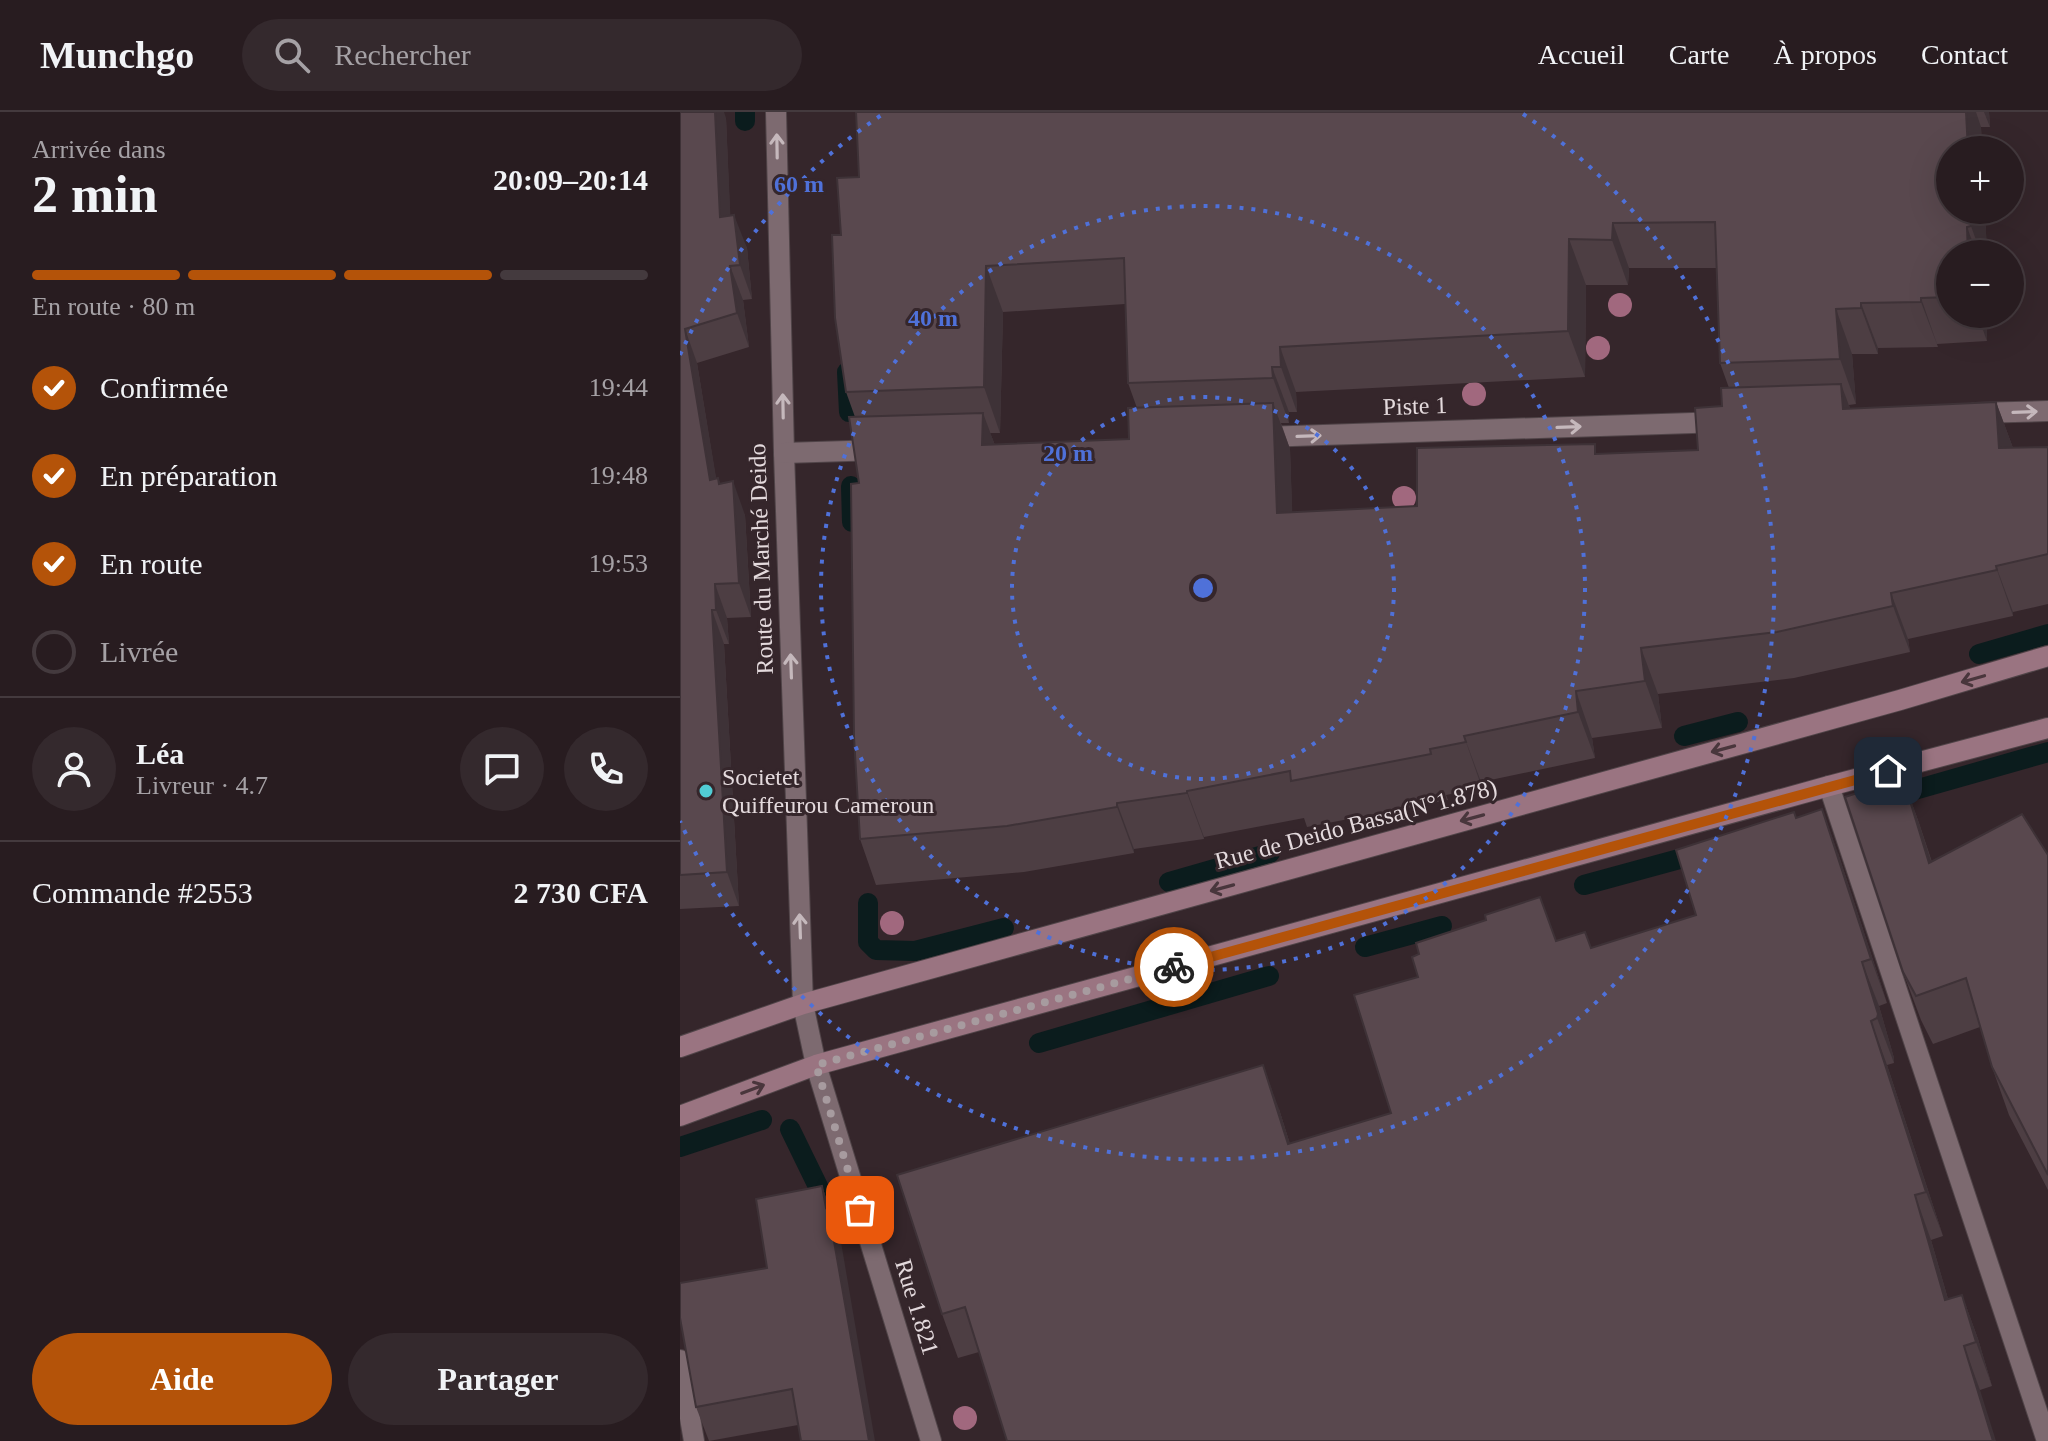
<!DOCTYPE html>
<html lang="fr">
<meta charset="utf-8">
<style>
:root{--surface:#281c20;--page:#34292d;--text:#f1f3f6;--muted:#a5a1a5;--line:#443a3e;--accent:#b45309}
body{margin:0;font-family:Georgia,serif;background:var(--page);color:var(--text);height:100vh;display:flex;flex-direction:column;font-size:30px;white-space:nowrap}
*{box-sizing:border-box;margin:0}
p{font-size:26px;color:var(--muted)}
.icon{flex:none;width:44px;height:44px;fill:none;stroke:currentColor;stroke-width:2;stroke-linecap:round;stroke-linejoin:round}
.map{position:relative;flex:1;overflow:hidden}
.panel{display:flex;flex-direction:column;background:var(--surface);width:680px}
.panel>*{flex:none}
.tools{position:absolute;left:1256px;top:24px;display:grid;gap:16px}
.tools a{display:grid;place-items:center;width:88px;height:88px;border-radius:50%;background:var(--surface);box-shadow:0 8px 32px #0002,0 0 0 2px var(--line);font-size:40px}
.pin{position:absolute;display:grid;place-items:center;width:68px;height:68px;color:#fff;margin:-34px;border-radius:16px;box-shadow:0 4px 12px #0006}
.courier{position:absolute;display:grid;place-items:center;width:80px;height:80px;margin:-40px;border:6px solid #b45309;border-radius:50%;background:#fff;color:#222;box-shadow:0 2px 10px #0007}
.headline em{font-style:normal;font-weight:600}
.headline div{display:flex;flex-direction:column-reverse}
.headline{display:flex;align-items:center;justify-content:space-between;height:136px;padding:0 32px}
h1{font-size:52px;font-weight:600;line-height:60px}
.bar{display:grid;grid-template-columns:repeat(4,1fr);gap:12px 8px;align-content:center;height:96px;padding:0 32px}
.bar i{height:10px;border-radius:6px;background:var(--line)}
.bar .active{background:var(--accent)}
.bar p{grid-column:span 4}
.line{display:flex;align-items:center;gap:20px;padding:0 32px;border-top:2px solid var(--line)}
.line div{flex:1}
.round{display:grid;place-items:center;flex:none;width:84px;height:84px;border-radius:42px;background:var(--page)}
ol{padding:0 32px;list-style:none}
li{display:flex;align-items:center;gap:24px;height:88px}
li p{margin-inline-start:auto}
li .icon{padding:8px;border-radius:50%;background:var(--accent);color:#fff;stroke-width:4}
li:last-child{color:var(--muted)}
li i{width:44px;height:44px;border:4px solid var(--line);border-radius:50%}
.primary-button{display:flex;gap:16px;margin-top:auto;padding:16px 32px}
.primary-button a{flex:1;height:92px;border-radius:48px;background:var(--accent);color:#fff;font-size:32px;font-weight:600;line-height:92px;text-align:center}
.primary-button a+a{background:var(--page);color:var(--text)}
header{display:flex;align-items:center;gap:48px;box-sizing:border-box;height:112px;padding:0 40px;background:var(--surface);border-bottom:2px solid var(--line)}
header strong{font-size:38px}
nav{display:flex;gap:44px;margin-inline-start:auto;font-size:28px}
.search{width:560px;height:72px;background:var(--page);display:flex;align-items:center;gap:20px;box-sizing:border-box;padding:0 28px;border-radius:44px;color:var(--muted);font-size:30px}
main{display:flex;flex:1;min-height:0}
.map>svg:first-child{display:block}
</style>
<header>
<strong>Munchgo</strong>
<div class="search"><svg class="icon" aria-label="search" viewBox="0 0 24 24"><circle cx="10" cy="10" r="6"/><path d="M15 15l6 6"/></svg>Rechercher</div>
<nav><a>Accueil</a><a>Carte</a><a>À propos</a><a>Contact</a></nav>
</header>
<main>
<section class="panel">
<div class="headline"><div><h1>2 min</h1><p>Arrivée dans</p></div><em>20:09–20:14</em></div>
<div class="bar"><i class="active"></i><i class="active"></i><i class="active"></i><i></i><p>En route · 80 m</p></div>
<ol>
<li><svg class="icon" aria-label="check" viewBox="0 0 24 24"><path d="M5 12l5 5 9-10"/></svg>Confirmée<p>19:44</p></li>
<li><svg class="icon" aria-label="check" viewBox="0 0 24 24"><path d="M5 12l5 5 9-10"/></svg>En préparation<p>19:48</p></li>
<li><svg class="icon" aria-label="check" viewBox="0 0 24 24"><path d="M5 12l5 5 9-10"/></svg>En route<p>19:53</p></li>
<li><i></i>Livrée</li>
</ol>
<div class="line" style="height:144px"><a class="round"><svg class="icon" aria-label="person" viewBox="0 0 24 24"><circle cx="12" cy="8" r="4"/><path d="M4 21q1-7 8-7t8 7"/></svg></a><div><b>Léa</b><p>Livreur · 4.7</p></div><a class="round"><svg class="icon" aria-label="chat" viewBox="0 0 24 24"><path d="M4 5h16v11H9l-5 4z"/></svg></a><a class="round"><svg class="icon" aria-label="phone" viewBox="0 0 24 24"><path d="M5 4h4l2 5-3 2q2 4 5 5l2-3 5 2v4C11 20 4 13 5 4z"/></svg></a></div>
<div class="line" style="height:104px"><div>Commande #2553</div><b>2 730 CFA</b></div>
<div class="primary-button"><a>Aide</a><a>Partager</a></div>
</section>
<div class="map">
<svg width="1368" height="1329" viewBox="0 0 1368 1329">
<rect width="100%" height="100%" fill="#35262b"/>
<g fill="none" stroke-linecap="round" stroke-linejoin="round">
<!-- stream -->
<g stroke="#0b1c1d" stroke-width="20">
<path d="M65 0V9"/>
<path d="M167 260 169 300"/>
<path d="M171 374 172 410"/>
<path d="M1299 542 1368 522"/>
<path d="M1004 624 1058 610"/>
<path d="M1203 687 1368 640"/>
<path d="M489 770 590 741"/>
<path d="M904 773 1003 746"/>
<path d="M188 791V830L196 838 235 839 324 816"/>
<path d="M685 835 762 814"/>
<path d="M359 931 589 864"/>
<path d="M110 1017 150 1099"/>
<path d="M0 1035 82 1008"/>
</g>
<!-- street casing -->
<g stroke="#504448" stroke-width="22">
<g id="street">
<path d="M96 0 104 341 123 892 136 953 251 1329"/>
<path d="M1295 301 1368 299"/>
<path d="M579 325 1043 310"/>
<path d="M104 341 200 338"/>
<path d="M1149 674 1367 1329"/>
<path d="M0 1248 14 1329"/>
</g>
</g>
<!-- secondary casing -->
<g stroke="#504448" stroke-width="22">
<g id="secondary">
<path d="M0 935 123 892 1220 588 1368 544"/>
<path d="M0 1004 136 953 1149 674 1368 616"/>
</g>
</g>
<!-- street -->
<use href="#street" stroke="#7d6a70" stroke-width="20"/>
<!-- secondary -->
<use href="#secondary" stroke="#9a7481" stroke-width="20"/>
</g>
<!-- trees -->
<g fill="#a1687e">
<circle cx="940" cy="193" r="12"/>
<circle cx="918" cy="236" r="12"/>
<circle cx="794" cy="282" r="12"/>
<circle cx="724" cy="386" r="12"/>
<circle cx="212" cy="811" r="12"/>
<circle cx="285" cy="1306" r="12"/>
</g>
<!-- wall -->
<g fill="#4d3e43" fill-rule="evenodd">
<path d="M0 0 46 6 50 103 67 136 72 187 63 188 69 235 17 251 36 367 38 366 40 371 65 403 71 505 47 506 49 532H44L59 794 0 797Z"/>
<path d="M176 0H1309L1310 15H1301L1307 142H1270V202H1306L1307 229 1257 232 1258 235 1198 236V242H1172L1176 292 1169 293 1170 297 1316 290 1333 336 1368 335V492L1333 500V504L1228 527 1230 540 1114 566 978 582 982 616 912 626 915 646 801 670 802 676 766 683 768 688 627 715 624 706 524 725V727L454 737V741L344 760 196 773 180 727 179 371 175 305 166 280 161 123 179 65ZM949 156H1036L1040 251 1049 276 1042 294 1018 338 919 342 737 394 612 400 610 337 601 311H609V300H617L616 280 905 265 906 173H948ZM445 192 448 271 457 296 449 327 315 333 310 321H320L323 200Z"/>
<path d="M1223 666 1240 714 1252 750 1368 743V1078L1329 1003 1312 955 1300 915 1253 932 1241 908 1223 860Z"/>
<path d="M1116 706 1158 741 1207 891 1199 894 1214 946V951L1207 953 1263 1124 1251 1128 1268 1187 1282 1183 1298 1227 1312 1274 1300 1278 299 1240 278 1246 262 1202 599 997 610 1032 711 1001 876 829 911 836 1016 803Z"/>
<path d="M142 1074 161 1130 118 1313 29 1329 16 1295 87 1156Z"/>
</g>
<!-- shaded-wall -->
<g fill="#3e3237">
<path d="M35 0H44L46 6 52 139 40 105Z"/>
<path d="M1286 0H1296L1301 15 1302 38H1288Z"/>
<path d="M1304 0H1309L1310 15Z"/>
<path d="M1291 98H1305L1307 142H1301L1291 114Z"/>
<path d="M54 103 67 136 72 187 60 153Z"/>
<path d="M933 111 949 156 948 173 932 128Z"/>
<path d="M1287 115 1297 142H1288Z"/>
<path d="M889 127 906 173 905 265 888 219Z"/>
<path d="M50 154 63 188 69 235 57 201Z"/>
<path d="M306 154 323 200 320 321 304 275Z"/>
<path d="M1241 186 1257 232 1258 235 1241 190Z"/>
<path d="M1181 191 1198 236V242L1181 196Z"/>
<path d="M1156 197 1172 242 1176 292 1160 247Z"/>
<path d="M1297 202H1306L1307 229Z"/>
<path d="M5 217 17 251 42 401 30 368Z"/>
<path d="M600 235 616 280 617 300 601 255Z"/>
<path d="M592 255 609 300V311L593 266Z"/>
<path d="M1161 272 1178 318 1163 297Z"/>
<path d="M1316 290 1333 336H1319Z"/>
<path d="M593 291 610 337 614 447 597 401Z"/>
<path d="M303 301 320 347 302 333Z"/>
<path d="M53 369 65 403 71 505 59 471Z"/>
<path d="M1316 454 1333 500V504L1317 458Z"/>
<path d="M35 472 47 506 49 532 36 498Z"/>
<path d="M1211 481 1228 527 1230 540 1213 494Z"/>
<path d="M32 498 44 532 59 794 47 760Z"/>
<path d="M961 536 978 582 982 616 965 569Z"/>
<path d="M896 579 912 626 915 646 898 600Z"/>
<path d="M784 624 801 670 802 676 786 630Z"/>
<path d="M1223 666 1240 714 1267 799 1249 751Z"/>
<path d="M507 679 524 725V727L507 681Z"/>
<path d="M437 691 454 737V741L437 695Z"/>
<path d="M1142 697 1158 741 1207 891 1191 847Z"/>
<path d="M1182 850 1199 894 1214 946V951L1197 906Z"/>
<path d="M1191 909 1207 953 1263 1124 1246 1080Z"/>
<path d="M583 953 599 997 624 1077 608 1032Z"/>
<path d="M142 1074 161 1130 195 1329H189Z"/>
<path d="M1235 1083 1251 1128 1281 1232 1265 1188Z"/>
<path d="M1282 1183 1298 1227 1312 1274 1296 1230Z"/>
<path d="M1284 1234 1300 1278 1316 1329H1313Z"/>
</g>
<!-- building -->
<g fill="#59484e" stroke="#3e3237" stroke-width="2">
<path d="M0 0H35L40 105 54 103 60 153 50 154 57 201 5 217 30 368 38 366 39 372 53 369 59 471 35 472 36 498H32L47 760 0 763Z"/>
<path d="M176 0H1286L1288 38H1270V98H1291V114L1287 115 1288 142H1270V185L1241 186V190L1181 191V196L1156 197 1160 247 1040 251 1035 110 933 111 932 128 889 127 888 219 600 235 601 255H592L593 266 448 271 444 146 306 154 304 275 166 280 155 206 152 123H161L157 66 179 65Z"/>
<path d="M1161 272 1163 297 1316 290 1319 336 1368 335V442L1316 454 1317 458 1211 481 1213 494 1097 520 961 536 965 569 896 579 898 600 784 624 786 630 750 637 751 642 611 669 610 659 507 679V681L437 691V695L327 714 180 727 174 625 171 372 179 371 169 305 303 301 302 333 449 327 448 296 593 291 597 401 737 394V336L915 332V342L1018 338 1015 296 1042 294 1041 276Z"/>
<path d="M1223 666 1249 751 1342 702 1368 743V1063L1312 955 1286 866 1236 884 1223 860 1165 685Z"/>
<path d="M1142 697 1191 847 1182 850 1198 902 1197 906 1191 909 1246 1080 1235 1083 1265 1188 1282 1183 1296 1230 1284 1234 1313 1329H327L285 1195 262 1202 217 1063 583 953 608 1032 711 1001 674 883 738 865 732 845 739 842 736 831 806 808 805 803 860 785 876 829 905 820 911 836 1016 803 996 738 1114 700 1116 706Z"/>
<path d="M142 1074 146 1096 148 1095 189 1329H121L112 1277 16 1295 0 1206V1171L87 1156 76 1087Z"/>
</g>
<!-- one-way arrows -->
<defs><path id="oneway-shaft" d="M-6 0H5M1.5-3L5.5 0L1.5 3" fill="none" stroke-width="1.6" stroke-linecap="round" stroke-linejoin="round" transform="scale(2)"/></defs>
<g stroke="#c5b8bc">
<use href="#oneway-shaft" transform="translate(97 34) rotate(-91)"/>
<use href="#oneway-shaft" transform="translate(103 294) rotate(-91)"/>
<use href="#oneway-shaft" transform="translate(1345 300) rotate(-2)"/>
<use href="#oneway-shaft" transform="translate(889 315) rotate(-2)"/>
<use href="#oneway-shaft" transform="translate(629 324) rotate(-2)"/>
<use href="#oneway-shaft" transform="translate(111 554) rotate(-92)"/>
<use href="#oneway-shaft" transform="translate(120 814) rotate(-92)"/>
</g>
<g stroke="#49363c">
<use href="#oneway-shaft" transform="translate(1293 567) rotate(164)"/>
<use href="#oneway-shaft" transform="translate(1043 637) rotate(165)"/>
<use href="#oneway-shaft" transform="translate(792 706) rotate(165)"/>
<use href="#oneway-shaft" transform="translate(542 776) rotate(165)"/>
<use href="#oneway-shaft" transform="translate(73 977) rotate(-21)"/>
</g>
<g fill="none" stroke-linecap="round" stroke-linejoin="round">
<!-- done -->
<path stroke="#a79b9f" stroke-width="8" stroke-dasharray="0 14.4" d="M180 1098 136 953 494 855"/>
<!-- route -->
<path stroke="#b45309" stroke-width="10" d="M494 855 1208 659"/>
</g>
<!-- distance rings -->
<g fill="none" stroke="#4f71d9" stroke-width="4" stroke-dasharray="4 8">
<circle cx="523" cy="476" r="191"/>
<circle cx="523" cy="476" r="382"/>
<path d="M0 243A572 572 0 0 1 203 2M843 2A572 572 0 1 1 0 709"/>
</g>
<!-- markers -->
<circle fill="#51ccd4" stroke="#35262b" stroke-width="3" cx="26" cy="679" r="8"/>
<g text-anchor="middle" stroke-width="6" stroke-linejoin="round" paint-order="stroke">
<!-- street labels -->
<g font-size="24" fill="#e4dadd" stroke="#35262b">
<text transform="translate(735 294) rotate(-2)" y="8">Piste 1</text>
<text transform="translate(81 447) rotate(-92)" y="8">Route du Marché Deido</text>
<text transform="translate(676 712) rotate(-15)" y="8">Rue de Deido Bassa(N°1.878)</text>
<text transform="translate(237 1195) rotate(73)" y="8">Rue 1.821</text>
</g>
<!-- poi labels -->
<g font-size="24" fill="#e4dadd" stroke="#35262b" text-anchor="start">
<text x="42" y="673">Societet<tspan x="42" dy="28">Quiffeurou Cameroun</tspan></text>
</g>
</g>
<circle cx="523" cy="476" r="12" fill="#4f71d9" stroke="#35262b" stroke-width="4"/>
<g font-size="24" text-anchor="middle" font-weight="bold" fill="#4f71d9" stroke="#35262b" stroke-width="6" stroke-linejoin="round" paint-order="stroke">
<text x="119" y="80">60 m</text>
<text x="253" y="214">40 m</text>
<text x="388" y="349">20 m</text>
</g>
</svg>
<div class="tools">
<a>+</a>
<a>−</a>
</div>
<div class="pin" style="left:180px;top:1098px;background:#ea580c"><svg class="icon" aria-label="bag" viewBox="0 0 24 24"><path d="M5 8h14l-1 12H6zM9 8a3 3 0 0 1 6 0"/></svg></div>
<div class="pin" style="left:1208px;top:659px;background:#1f2937"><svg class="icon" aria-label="home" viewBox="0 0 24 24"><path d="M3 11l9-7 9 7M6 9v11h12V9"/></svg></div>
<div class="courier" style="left:494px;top:855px"><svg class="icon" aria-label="bike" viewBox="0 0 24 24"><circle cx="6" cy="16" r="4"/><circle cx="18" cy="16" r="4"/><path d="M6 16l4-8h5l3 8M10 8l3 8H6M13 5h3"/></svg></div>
</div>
</main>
